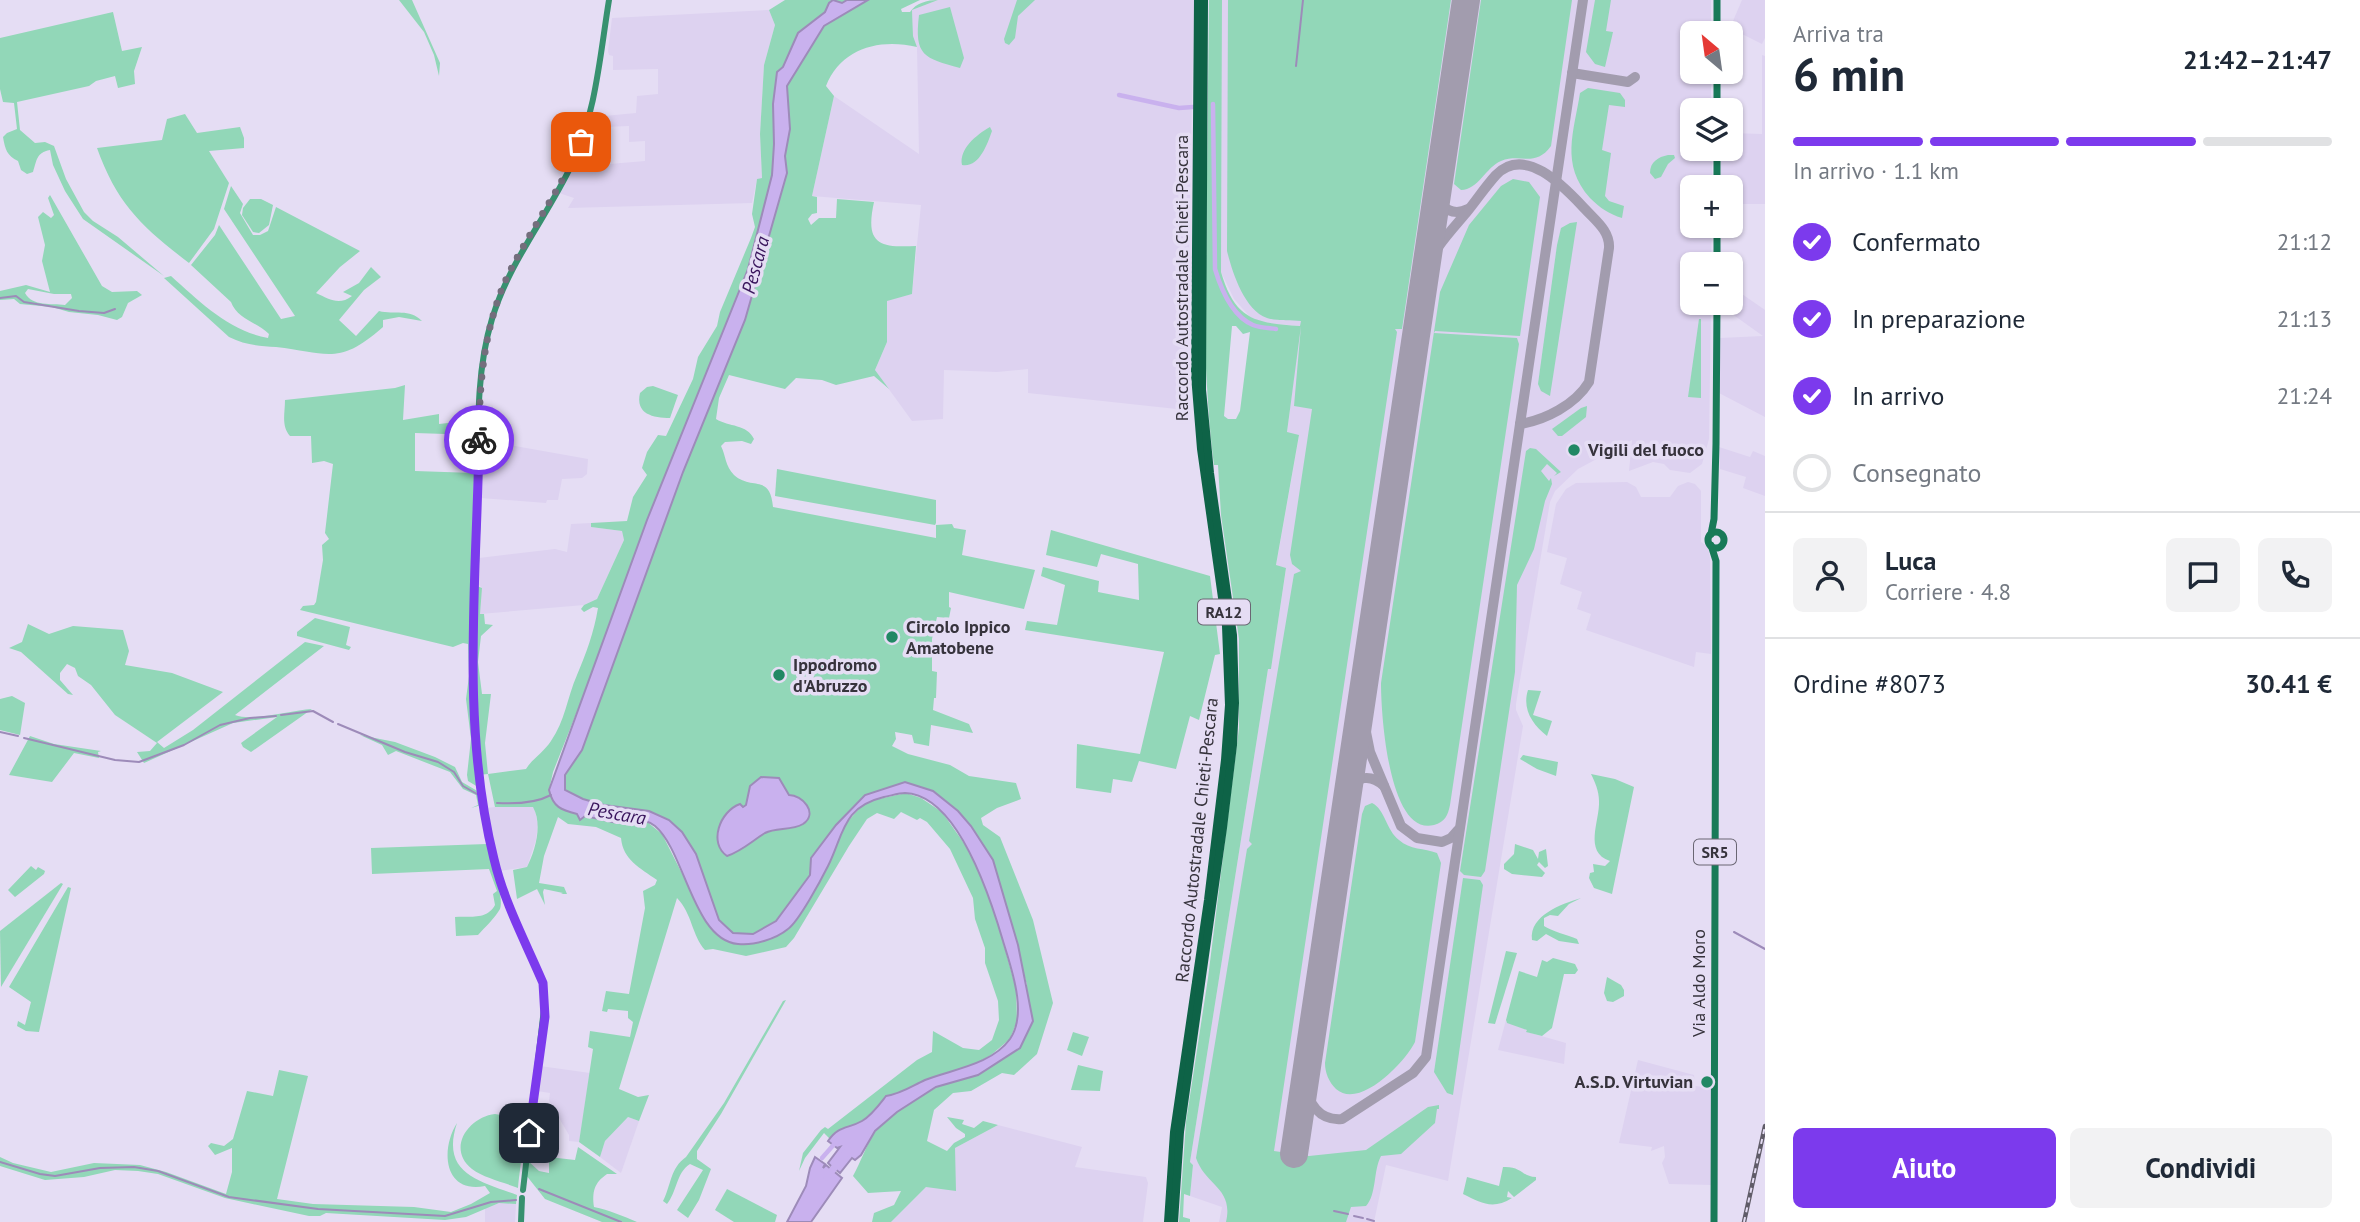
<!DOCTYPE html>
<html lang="it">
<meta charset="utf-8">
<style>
:root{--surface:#fff;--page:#f2f2f3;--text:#1f2937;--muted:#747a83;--line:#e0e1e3;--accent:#7c3aed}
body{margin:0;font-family:"PT Sans",sans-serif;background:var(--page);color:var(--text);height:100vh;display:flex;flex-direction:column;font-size:26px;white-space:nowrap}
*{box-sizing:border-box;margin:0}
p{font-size:23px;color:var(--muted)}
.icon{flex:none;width:38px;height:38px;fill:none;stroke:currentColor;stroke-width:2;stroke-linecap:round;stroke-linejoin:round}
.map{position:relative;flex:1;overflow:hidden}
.panel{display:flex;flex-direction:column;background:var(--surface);width:595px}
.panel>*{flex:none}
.needle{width:46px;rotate:331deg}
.tools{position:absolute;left:1680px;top:21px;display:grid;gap:14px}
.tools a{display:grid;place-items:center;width:63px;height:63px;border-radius:10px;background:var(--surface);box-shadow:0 2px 5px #0004;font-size:35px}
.pin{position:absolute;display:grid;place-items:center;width:60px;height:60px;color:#fff;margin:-30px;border-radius:14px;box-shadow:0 4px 10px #0006}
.courier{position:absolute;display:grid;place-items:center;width:70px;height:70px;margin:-35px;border:5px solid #7c3aed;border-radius:50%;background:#fff;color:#222;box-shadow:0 2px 9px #0007}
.head em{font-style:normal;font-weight:800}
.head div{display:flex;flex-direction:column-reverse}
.head{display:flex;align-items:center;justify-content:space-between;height:119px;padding:0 28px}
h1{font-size:46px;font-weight:800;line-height:52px}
.bar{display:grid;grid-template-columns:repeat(4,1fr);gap:10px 7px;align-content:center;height:84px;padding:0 28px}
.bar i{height:9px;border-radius:5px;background:var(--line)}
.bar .selected{background:var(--accent)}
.bar p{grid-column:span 4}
.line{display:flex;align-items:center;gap:18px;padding:0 28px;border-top:2px solid var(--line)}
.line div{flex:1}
.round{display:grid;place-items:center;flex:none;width:74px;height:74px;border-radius:10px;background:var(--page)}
ol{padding:0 28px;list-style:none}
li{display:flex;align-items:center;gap:21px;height:77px}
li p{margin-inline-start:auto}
li .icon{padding:7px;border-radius:50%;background:var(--accent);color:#fff;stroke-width:4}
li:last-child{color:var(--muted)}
li i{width:38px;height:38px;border:4px solid var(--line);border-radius:50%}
.cta{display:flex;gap:14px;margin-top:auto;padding:14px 28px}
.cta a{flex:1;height:80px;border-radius:10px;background:var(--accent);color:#fff;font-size:28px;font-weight:800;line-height:80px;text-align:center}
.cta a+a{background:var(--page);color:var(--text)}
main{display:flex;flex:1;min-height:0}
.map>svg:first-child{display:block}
</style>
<main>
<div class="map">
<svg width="1765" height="1222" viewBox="0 0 1765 1222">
<rect width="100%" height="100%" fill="#e5ddf4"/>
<!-- built -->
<g fill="#ddd2f0">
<path d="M938 0H1194L1186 410 1028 393V369L997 372 944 370 943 419 912 421 875 370 887 342V300L912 294 921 205 812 196 834 96 919 154 917 47 913 36 912 10Z"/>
<path d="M1222 0H1711V33H1692V72H1711V110H1692V149H1712V151L1704 154V158L1712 162V187H1692V226H1712L1711 264H1692V303H1711L1709 439 1702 464 1690 473 1670 470 1664 464 1653 462 1629 471 1632 440 1578 469 1555 491 1550 502 1516 704V710L1523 726 1448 1181 1386 1165 1374 1222H1219L1222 1207 1190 1196 1193 1165 1190 1162 1268 669H1271L1286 569 1276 566 1299 436 1287 433 1300 326 1264 323 1250 317 1234 299 1221 272Z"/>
<path d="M1742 0H1765V38L1762 44 1730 28Z"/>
<path d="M769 10 775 25 764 65 760 134 762 178 757 179 752 203 568 208 574 198 559 193 571 170 594 171 598 165 645 161V141L629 142V126L604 127V116L636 113 637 96 658 94V69L613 70V56L609 55 608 51 612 18Z"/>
<path d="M1762 55 1765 56V204H1731V187H1721V149H1731V133L1762 134Z"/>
<path d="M1739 292 1765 310V417L1719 393 1720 338 1763 336 1728 311Z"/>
<path d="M498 443 588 459 587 474 582 478 562 479 558 500H547L546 503 480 498 479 471 487 470Z"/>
<path d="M1719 447 1750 457 1753 451 1765 456V496L1743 488 1746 477 1720 469Z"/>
<path d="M1627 482 1636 487 1641 497H1670L1678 486 1688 482 1695 484 1701 491V542L1708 547 1710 558 1711 654 1696 652 1694 667 1586 630 1591 614 1577 609 1582 592 1560 584 1567 558 1547 552 1556 504 1566 489 1576 483Z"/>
<path d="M591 523V527L622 531 624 540 597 599 584 605 480 614 479 599 482 588 479 585V558L555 549 567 552 571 524Z"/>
<path d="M495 807H534L538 824 536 840 527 867 499 871 486 808Z"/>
<path d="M1506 1020V1022L1527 1030V1032L1566 1043 1564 1064 1498 1050Z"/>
<path d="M1638 1060 1694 1075 1695 1086 1713 1088 1712 1185 1669 1184 1662 1163 1665 1157 1664 1146 1651 1151 1652 1147 1619 1143Z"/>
<path d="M540 1066 590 1073 579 1142 569 1141V1135L549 1101 550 1093 537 1091Z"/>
<path d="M628 1117 639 1121 621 1173 600 1157 605 1141Z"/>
<path d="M998 1125 1082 1147 1075 1167 1146 1177 1148 1183 1143 1222H891L926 1187 955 1152V1148Z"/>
<path d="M511 1202 516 1204 515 1222H485V1208L499 1203Z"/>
</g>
<!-- green -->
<g fill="#92d7b8" fill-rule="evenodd">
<path d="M399 0H412L440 63 439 76 434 55 424 32Z"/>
<path d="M785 0H847L842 3 834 0 829 3 825 12 798 33 774 144 772 175 748 269 647 520 595 666 553 772 549 790 585 816 617 823 625 817 646 821 662 834 702 913 737 944 757 942 789 929 828 865 842 828 865 802 906 793 921 798 942 812 973 856 990 895 1016 989 1017 1021 1010 1039 991 1055 973 1065 933 1077 898 1094 886 1096C879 1105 872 1116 861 1122 849 1127 839 1128 830 1139L824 1133 805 1158 799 1171 803 1153 821 1130 825 1127 828 1129 917 1060 932 1052 933 1031 963 1048 979 1050 992 1040 999 1020 998 1001 985 963V948L975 919 973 898 950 849 927 822 920 818 917 820 901 812 894 819 877 813 867 819 849 846 794 938 786 947 746 956 713 949 705 950C692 936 692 913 677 898L619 1089 638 1097 649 1095 639 1121 628 1117 605 1141 600 1157 579 1142 593 1049 588 1047 590 1031 630 1037 633 1022 628 1018V1011L608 1009 607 1012 602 1011 606 991 629 994 645 908 643 891 655 885 657 880C640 868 623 860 621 838L596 827 568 824 558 817 544 856 539 883 564 887 567 894H561L563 893 544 889 543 892 545 905 537 889 517 899 513 870 527 867C535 851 543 825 533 807H495L488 774 478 775V787L468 781 467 775 471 739 466 699 469 676 468 644 463 643 453 647 300 610 303 606 314 605 316 602 323 560 322 545 329 539 325 533 333 464 324 461 312 463 311 436H290C281 426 285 413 285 400L395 388 405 385 403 420 439 414V424L475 420 476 435 415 433V471L474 473 472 584 482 588 480 614H484L485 624 493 625 481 636 478 662 482 694H491L485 743 488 774 526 769C531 760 544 752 551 741 565 721 567 698 577 675 586 654 594 632 598 608L593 607 584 612 581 609 584 605 597 599 624 540 622 531 591 527V523L627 521 633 497 647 475 642 468 647 452 658 435 666 436 693 379 698 357 717 326 720 312 751 238 755 227 752 214 757 179 762 178 760 134 764 65 775 25 769 10Z"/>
<path d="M868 0H920L901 9 902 12H910C916 3 927 0 938 0L912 10 913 36 917 47C880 38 841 48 826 86L834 96 812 196 817 197V213L812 214 808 219 811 225 819 218H836L837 199 874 202C865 243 878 248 916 246L912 294 887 301V342L875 370 889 389 874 376 836 385 822 380 796 378 785 389 729 375 719 398 716 419C729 427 747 424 754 439L751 444 742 441 725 442 721 446C726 456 725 466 734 475 752 491 770 473 773 507L936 538V525L952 524 954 528 966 530 962 555 1035 570 1024 609 949 592V607L951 608 949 618 937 617 932 639V671L937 672 936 698H934L933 710 969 724 973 733 931 725 929 746 914 743 912 735 895 732 896 739 892 746 908 754 950 765 969 776 1016 783 1021 799 997 808 981 818 983 825 1000 837 1033 920 1053 1003 1037 1054 1014 1075 1002 1073 971 1091 953 1093 934 1110 927 1141 947 1151 954 1143 965 1137V1134L956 1128 947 1117 964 1120 962 1124 974 1128 983 1121 998 1125 955 1148 956 1191 926 1187 891 1222H872L874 1213 894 1205 901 1191 868 1193 853 1176C861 1162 866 1145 875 1132 896 1101 983 1066 1019 1048L1027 985 993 860 971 826 958 811 933 791 906 782 865 795 836 825 825 842 810 875 776 921 753 934 733 933 719 920 696 854 682 832 669 820 583 799 565 790V775L582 750 683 472 745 320 787 173 785 157 790 129 787 86 824 26Z"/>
<path d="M1017 0H1035L1018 16 1015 38 1009 45 1005 43 1004 39Z"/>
<path d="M1209 0H1222L1221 272C1235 320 1255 323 1300 326L1301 321C1291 320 1277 321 1267 318 1244 310 1232 271 1227 251L1228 0H1451L1402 329H1395L1397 332 1274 1151 1309 1156 1366 1150 1428 1107 1439 1105V1109H1437L1435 1123 1401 1154 1381 1156C1373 1171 1377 1194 1366 1206L1351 1207 1346 1222H1226C1234 1188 1205 1185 1196 1158L1247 849 1252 844 1249 841 1294 574 1301 571 1292 564 1290 555 1312 409 1294 406 1301 326 1287 432 1299 435 1276 565 1286 568 1271 669H1268L1190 1162 1193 1165 1190 1196 1184 1194 1183 1217 1190 1219V1222H1179L1186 1122 1208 978 1239 728V639L1221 515 1218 465H1214C1209 427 1207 388 1205 349ZM1232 326H1236L1243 334 1250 332 1240 411 1236 419H1228L1224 416Z"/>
<path d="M1481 0H1572L1551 146C1535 168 1521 153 1501 161 1486 167 1478 190 1461 190L1454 184Z"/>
<path d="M1595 0H1611L1606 31 1613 32 1605 67 1595 64 1586 52Z"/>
<path d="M950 7 964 58 960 68C924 58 914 56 919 15Z"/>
<path d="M113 12 122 51 142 47 134 71 135 84 118 88 115 76 96 81 89 86 17 102 20 130 35 143 45 142 54 146 66 179 84 212 93 221 118 237 164 276 83 219 65 191 53 165 50 150C36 153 37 160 33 172L27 174 21 170 18 161C7 156 5 149 3 137L7 133 17 129 14 103 3 102 0 89V38Z"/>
<path d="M1588 88 1620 93 1625 100V107L1609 105 1602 150 1611 153 1605 196 1609 201 1624 206 1622 218C1609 214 1600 208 1590 198 1560 164 1574 132 1580 93Z"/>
<path d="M185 114 197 133 240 127 244 138V148L209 151 229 183 214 229 189 263C142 227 117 204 97 148L162 140 167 119Z"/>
<path d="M990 127 992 131C987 145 979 168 962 165 959 149 976 135 990 127Z"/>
<path d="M1668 155H1674L1675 158 1668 164 1661 177 1655 179 1650 173C1650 162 1658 157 1668 155Z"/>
<path d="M1513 179 1529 182 1540 197 1520 336 1435 331 1434 333 1517 338 1519 344 1450 805C1448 815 1445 822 1434 825 1388 837 1381 711 1381 683L1440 292 1469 225 1501 186Z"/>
<path d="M231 186 243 204 240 213 253 235H260L268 231 276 207 360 251 340 267 316 293C329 299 339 306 352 296L343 292 359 283 371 267 381 277 364 290 339 320 356 336 379 311C395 315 409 308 422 321L399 317 383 320V327C339 366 328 353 276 347 259 346 245 345 229 337L164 278 171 276C200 302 229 331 268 338L269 334C257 322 237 319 231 302L191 265 215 235 219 225 281 319 295 316 224 209Z"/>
<path d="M50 195 102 286 112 292 137 291 142 295 128 303 122 317 117 320 98 315 69 312 52 307 20 304 14 299 0 300V291L26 285 50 292 42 261 45 245 38 217 43 212 51 218 54 215 48 198ZM28 289 54 294H71L72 298 65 305C51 303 33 307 25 293Z"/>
<path d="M250 199H261L273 205 269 225 259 233 253 232 242 215 243 208Z"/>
<path d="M1577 222 1550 396 1541 391 1538 384 1557 245 1561 228 1570 223Z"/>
<path d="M1699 319H1701V398L1688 397Z"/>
<path d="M653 386 678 395 670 418C653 418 635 414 640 393L647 387Z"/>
<path d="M1587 406 1586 417 1562 436H1558L1552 429 1581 408Z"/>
<path d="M1530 448 1536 449 1561 472 1554 476 1557 473 1547 464 1541 471 1549 481 1551 478 1552 484 1545 501 1534 549 1517 585 1515 672 1485 871 1481 877 1464 875 1460 871 1526 451Z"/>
<path d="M777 469 936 500V523L935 525 775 496Z"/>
<path d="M1051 530 1210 576 1220 654 1215 655 1199 720 1190 716 1176 769 1139 761 1132 782 1113 779 1111 793 1076 788 1077 744 1140 754 1164 652 1025 630 1027 621 1057 625 1065 585 1041 576 1043 567 1099 581 1098 592 1139 600 1138 564 1101 554 1097 567 1046 555Z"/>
<path d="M315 618 350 627 346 645 351 647 349 650 297 636V632Z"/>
<path d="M28 624 49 634 73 626 123 630 129 651 125 665 172 673 223 692 157 742 164 748 193 730 305 642 324 646 235 715C253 722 291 710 312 709L251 752 243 747 241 743 277 717 233 723 144 763 137 752 150 751 157 743 115 715 91 685 78 676 75 668 67 664 60 673V680L73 695 68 694 21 652 9 648 22 642Z"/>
<path d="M1528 690 1541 691 1533 715 1552 721 1547 736C1532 724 1522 709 1528 690Z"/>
<path d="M12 696 25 703 20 735 0 730V699Z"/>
<path d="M360 735 395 742 435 757 455 767 462 782 479 792 481 805 471 808 478 805 476 795 463 789 450 772 396 751 388 755 382 745Z"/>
<path d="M30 736 54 744 101 751 98 752 99 758 74 753 52 782 9 775Z"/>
<path d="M1523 755 1558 762 1556 776 1537 769 1520 759Z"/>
<path d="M1591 774 1615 779 1634 787 1612 894 1594 888 1589 878 1590 873 1594 872 1593 864 1605 866 1610 861C1583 852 1600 821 1599 801 1599 791 1595 782 1591 774Z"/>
<path d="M1372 803C1385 809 1386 830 1399 840 1410 850 1424 848 1437 853L1441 863 1415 1042C1405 1062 1360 1110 1336 1089 1329 1082 1325 1073 1325 1063L1362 814 1365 806Z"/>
<path d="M487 844C489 859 505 897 500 909 495 918 485 927 478 935L456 936 455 917C470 916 487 920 495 905L493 894 497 891 489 869 372 874 371 848Z"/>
<path d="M1515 844 1533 850 1538 859 1539 852 1546 849 1548 866 1545 868 1539 862 1537 865 1545 873 1542 877 1512 874 1504 869V864L1514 854Z"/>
<path d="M31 866 36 870 38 867 45 871 44 874 15 897 8 890Z"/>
<path d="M1463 878 1480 880 1483 885 1453 1095 1447 1093 1434 1072Z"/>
<path d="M61 883 63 884 1 987 0 931Z"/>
<path d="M68 887 71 888 39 1032 26 1031 17 1026 18 1021 25 1025 31 1002 9 987Z"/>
<path d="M1581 898 1569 904 1558 916 1550 915 1544 918V926C1551 931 1568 935 1577 939L1579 944 1559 941 1546 934 1537 941 1532 940C1529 915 1562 904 1581 898Z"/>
<path d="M1506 951 1517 953 1495 1024 1488 1023Z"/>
<path d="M1553 958 1575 964 1578 970 1575 974H1564L1552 1028 1542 1036 1526 1032 1527 1030 1507 1023 1506 1020 1519 971 1537 977 1542 960 1547 962Z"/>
<path d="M1607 977 1621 985 1624 990V996L1613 1002 1607 1001 1604 993Z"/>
<path d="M786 1000 721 1114 697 1151V1159L711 1169 699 1200 688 1218 677 1210 703 1170 690 1164C676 1173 677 1192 667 1204L663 1201C671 1186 670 1168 686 1157L724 1103 783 1001Z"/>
<path d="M1073 1032 1089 1037 1082 1056 1067 1050Z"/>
<path d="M1078 1065 1103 1071 1100 1091 1071 1090Z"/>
<path d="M279 1070 308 1076 277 1199 313 1204 414 1207 451 1212 471 1204 490 1193 485 1186C444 1194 440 1150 457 1123 440 1174 480 1181 517 1195L516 1204 499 1203 466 1217 445 1220 326 1213 320 1216H309L225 1198 158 1174 138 1171 115 1170 84 1177 45 1180 0 1166V1157L13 1163 51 1172 94 1163 140 1165 166 1172 226 1194 232 1172V1148L215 1155 208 1146 211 1143 224 1146 233 1139 247 1091 273 1096Z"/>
<path d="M495 1114C533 1119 520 1160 518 1188 503 1182 484 1178 472 1169 446 1148 469 1117 495 1114Z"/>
<path d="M578 1147 617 1174H607C594 1183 592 1192 594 1207 609 1210 623 1216 637 1222H602L545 1199 526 1175 527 1160 539 1171 549 1173V1157L575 1160Z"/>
<path d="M1503 1167C1522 1166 1522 1177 1536 1177V1180L1514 1197 1508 1191 1507 1197 1512 1198C1493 1210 1481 1203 1463 1194L1467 1177 1499 1186Z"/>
<path d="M727 1189 777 1215 775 1222H734L715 1210Z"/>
</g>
<!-- water -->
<g fill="#c9b1ee" stroke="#9d8bb9" stroke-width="2">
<path d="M833 0 842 3 847 0H868L824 26 787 86 790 129 785 156 787 173 745 320 683 472 582 750 565 775V790L583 799 604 805 649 811 669 820 682 832 696 854 719 920 733 933 753 934 776 921 810 875 811 858 836 825 865 795 905 782 933 791 958 811 971 826 993 860 1018 945 1033 1021 1020 1048 978 1075 936 1087 897 1112 875 1131 861 1155 855 1160 852 1158 840 1173 834 1168 842 1156 833 1168 828 1163 840 1147 837 1148 828 1141C839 1125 848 1129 862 1121 872 1115 879 1105 886 1096 901 1094 912 1086 925 1080 953 1069 991 1065 1010 1039 1028 1013 1011 968 1003 941 991 900 958 795 905 793 899 793 890 796 884 797 842 807 844 834 828 866 821 880 799 921 788 929 776 939 753 946 738 944 693 940 685 851 655 826 646 819 635 819 625 817L617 823 585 816 580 820 577 814C561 810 553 807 549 790L647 520 748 269 772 175 774 144 773 104 777 72 783 67 798 33 825 12 829 3Z"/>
<path d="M761 777 779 778 789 795C802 795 819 813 803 824 791 831 776 827 765 833 752 841 742 851 727 856 708 843 720 811 740 804L743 807 746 805 750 786Z"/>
<path d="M815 1157 825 1164 823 1168 826 1165 842 1178 811 1222H787L806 1186 810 1168Z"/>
</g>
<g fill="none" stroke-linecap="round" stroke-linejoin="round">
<!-- stream -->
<g stroke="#9d8bb9" stroke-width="2">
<path d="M1296 66 1303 0"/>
<path d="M0 298 16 296 24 302 79 311 104 313 115 309"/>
<path d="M281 715 313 711 333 722"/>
<path d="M338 724 405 752 438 762 454 772 463 786 477 794"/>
<path d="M0 732 18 736"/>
<path d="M24 738 115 760 139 762 184 745 220 725 250 718 276 716"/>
<path d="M497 803C514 804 536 803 551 795"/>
<path d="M1734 932 1765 949"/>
<path d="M0 1162 40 1174 55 1176 100 1168 134 1167 158 1171 229 1197 318 1209 445 1216 491 1202 516 1200"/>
<path d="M539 1189 621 1222"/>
<path d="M1334 1211 1348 1214"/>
<path d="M1354 1216 1363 1218"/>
<path d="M1367 1219 1374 1221"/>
</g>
<!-- canal -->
<g stroke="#c9b1ee" stroke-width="4.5">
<path d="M1119 95 1179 108 1193 107"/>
<path d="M1213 104 1215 269C1221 289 1232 316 1253 325 1260 328 1269 328 1276 329"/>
<path d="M822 1158 837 1141"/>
</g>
<!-- river -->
<path stroke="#c9b1ee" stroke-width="7" d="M827 1177 848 1150"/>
<!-- taxiway -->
<g stroke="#a29cae" stroke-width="10">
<path d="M1572 73 1628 82 1635 77"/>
<path d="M1437 194C1441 210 1454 216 1468 209"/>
<path d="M1425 275C1431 251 1450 232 1466 213 1476 201 1485 187 1496 175 1526 144 1566 189 1585 209 1596 221 1610 231 1609 248L1589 382C1575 405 1545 420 1520 424"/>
<path d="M1364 685V722L1370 752 1401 826 1417 838 1442 842 1451 838 1458 830"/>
<path d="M1348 792C1356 775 1371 774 1384 786"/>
<path d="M1305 1083C1308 1103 1319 1121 1342 1119L1413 1073 1426 1057 1583 0"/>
</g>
<!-- runway -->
<path stroke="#a29cae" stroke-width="28" d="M1294 1154 1466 0"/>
<!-- secondary -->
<g stroke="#37916f" stroke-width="6">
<path d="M523 1190 545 1000 543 983C526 943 505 903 494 861 464 746 475 620 478 503 479 442 474 378 492 319 509 262 547 217 572 164 596 113 600 55 609 0"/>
<path d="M521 1222 522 1198"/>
</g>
<!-- primary -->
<g stroke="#187a58" stroke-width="7">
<path d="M1717 33V0"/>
<path d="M1717 110V72"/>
<path d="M1717 187V149"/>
<path d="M1717 264V226"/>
<circle cx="1716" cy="540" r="8"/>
<path d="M1711 534 1714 519 1716 444 1717 303"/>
<path d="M1711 545 1716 561 1714 1222"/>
</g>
<!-- motorway -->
<g stroke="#0e6347" stroke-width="8">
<path d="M1168 1222 1174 1132 1208 900 1225 760 1229 705 1226 626 1201 449 1195 375 1198 0"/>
<path d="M1174 1222 1180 1132 1223 828 1233 745 1235 703 1233 635 1210 473 1202 390 1204 0"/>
</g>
<!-- rail casing -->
<g stroke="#605c68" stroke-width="4.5">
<path id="rail" d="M1744 1222 1765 1126"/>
</g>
<!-- rail -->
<use href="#rail" stroke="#e5ddf4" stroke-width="2" stroke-dasharray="5" stroke-linecap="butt"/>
</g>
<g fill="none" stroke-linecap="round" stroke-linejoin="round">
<!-- done -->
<path stroke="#736e7c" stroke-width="7" stroke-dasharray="0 12.6" d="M479 440C479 384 484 326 508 275 530 230 561 189 581 142"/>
<!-- route -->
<path stroke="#7c3aed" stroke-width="9" d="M479 440C477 578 460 724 494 859 504 902 526 943 543 983L545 1017 529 1133"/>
</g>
<!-- markers -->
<g fill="#218864" stroke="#e5ddf4" stroke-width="2.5">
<circle cx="1574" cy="450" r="7"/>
<circle cx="892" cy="637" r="7"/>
<circle cx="779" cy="675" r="7"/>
<circle cx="1707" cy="1082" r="7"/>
</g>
<g text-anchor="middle" stroke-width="7" stroke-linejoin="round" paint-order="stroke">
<!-- shield labels -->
<g fill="#e5ddf4" stroke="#6a6673" stroke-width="2">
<rect x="1198" y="599.5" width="52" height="25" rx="5"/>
<rect x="1694" y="839.5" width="42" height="25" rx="5"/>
</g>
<g font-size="16" font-weight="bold" fill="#36333c">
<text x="1224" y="618">RA12</text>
<text x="1715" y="858">SR5</text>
</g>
<!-- street labels -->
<g font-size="18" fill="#36333c" stroke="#e5ddf4">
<text transform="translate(1182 278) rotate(-90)" y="6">Raccordo Autostradale Chieti-Pescara</text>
<text transform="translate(1197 840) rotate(-84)" y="6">Raccordo Autostradale Chieti-Pescara</text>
<text transform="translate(1699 983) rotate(-90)" y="6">Via Aldo Moro</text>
</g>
<!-- poi labels -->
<g font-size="18" font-weight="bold" fill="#36333c" stroke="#e5ddf4" text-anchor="start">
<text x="1588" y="456">Vigili del fuoco</text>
<text x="906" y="633">Circolo Ippico<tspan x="906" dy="21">Amatobene</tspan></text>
<text x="793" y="671">Ippodromo<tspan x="793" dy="21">d'Abruzzo</tspan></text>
<text x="1693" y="1088" text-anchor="end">A.S.D. Virtuvian</text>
</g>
<!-- water labels -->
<g font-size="19" font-style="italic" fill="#39155c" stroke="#e5ddf4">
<text transform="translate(755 265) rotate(-75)" y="7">Pescara</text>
<text transform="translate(617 813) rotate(10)" y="7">Pescara</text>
</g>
</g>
</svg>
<div class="tools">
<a><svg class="needle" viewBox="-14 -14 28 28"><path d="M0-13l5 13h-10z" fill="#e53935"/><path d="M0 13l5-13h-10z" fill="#747a83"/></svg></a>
<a><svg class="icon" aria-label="layers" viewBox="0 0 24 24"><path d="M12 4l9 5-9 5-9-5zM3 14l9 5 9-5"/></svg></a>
<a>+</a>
<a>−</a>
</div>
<div class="pin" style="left:581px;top:142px;background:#ea580c"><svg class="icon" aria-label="bag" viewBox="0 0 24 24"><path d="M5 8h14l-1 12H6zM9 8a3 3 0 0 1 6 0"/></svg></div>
<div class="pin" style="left:529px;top:1133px;background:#1f2937"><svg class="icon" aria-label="home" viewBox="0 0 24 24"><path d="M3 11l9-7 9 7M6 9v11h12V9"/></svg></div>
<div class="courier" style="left:479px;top:440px"><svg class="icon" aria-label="bike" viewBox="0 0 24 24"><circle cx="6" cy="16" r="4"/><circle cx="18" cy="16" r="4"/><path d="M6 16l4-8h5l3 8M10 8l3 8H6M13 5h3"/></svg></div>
</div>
<section class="panel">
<div class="head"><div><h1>6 min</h1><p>Arriva tra</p></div><em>21:42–21:47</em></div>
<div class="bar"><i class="selected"></i><i class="selected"></i><i class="selected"></i><i></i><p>In arrivo · 1.1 km</p></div>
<ol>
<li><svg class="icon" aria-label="check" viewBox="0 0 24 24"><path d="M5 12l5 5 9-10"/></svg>Confermato<p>21:12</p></li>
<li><svg class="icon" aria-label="check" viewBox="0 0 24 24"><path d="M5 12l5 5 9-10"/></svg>In preparazione<p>21:13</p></li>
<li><svg class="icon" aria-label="check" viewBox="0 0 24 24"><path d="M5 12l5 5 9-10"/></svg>In arrivo<p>21:24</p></li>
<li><i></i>Consegnato</li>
</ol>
<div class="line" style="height:126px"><a class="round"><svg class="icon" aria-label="person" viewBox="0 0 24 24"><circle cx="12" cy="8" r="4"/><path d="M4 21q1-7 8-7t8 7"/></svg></a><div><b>Luca</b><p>Corriere · 4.8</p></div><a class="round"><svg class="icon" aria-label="chat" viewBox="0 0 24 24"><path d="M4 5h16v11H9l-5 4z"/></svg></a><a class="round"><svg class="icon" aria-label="phone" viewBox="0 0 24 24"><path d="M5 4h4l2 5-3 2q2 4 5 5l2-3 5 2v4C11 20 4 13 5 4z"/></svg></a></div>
<div class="line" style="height:91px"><div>Ordine #8073</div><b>30.41 €</b></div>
<div class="cta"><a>Aiuto</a><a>Condividi</a></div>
</section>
</main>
